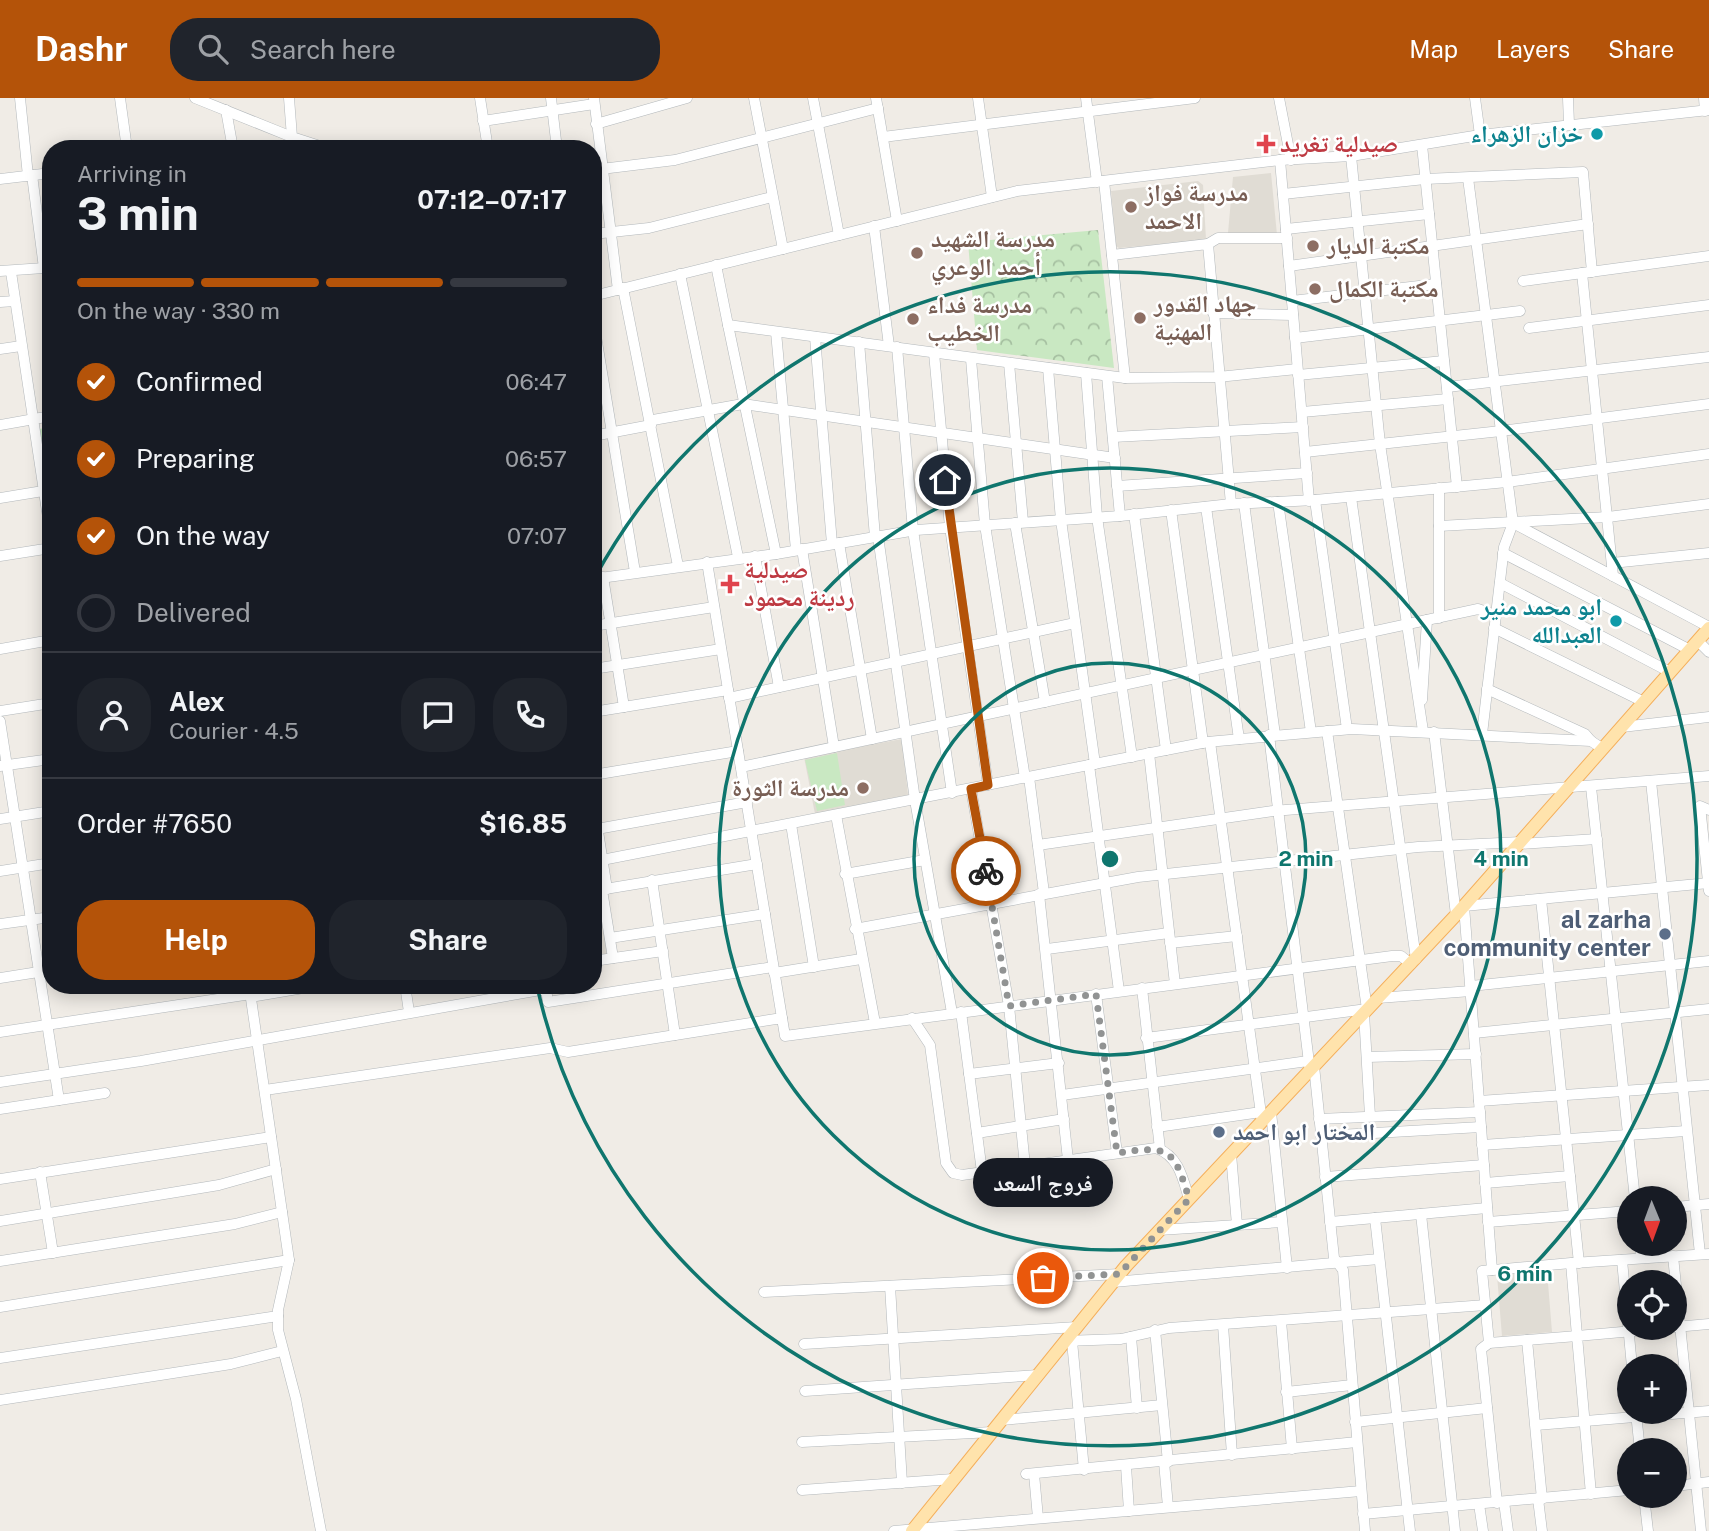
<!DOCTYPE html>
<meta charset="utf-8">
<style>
:root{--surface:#171b24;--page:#20242c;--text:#f1f3f6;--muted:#9ea1a6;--line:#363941;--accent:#b45309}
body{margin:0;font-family:"Public Sans","Noto Naskh Arabic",sans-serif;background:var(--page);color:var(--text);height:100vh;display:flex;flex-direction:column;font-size:26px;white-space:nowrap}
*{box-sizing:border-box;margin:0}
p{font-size:23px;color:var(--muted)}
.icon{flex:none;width:38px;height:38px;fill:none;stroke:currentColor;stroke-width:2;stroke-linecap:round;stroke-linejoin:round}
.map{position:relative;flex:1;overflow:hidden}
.drawer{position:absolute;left:42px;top:42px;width:560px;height:854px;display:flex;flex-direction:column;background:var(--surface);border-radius:28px;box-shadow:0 4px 18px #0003}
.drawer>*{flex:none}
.needle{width:46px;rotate:179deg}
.tools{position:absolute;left:1617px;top:1088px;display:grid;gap:14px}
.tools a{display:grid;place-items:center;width:70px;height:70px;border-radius:50%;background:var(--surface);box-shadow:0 4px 18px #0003;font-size:35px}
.pin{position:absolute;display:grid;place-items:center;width:60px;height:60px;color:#fff;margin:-30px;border:4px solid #fff;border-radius:50%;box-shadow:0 2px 7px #0007}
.courier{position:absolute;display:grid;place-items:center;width:70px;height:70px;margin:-35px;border:5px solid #b45309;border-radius:50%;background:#fff;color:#222;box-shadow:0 2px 9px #0007}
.bubble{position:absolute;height:49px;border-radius:24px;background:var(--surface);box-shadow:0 4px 18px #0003;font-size:23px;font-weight:700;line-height:49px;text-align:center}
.summary em{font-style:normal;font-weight:700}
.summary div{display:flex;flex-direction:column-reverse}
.summary{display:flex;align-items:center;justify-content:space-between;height:119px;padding:0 35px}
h1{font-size:46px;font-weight:700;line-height:52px}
.bar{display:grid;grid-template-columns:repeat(4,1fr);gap:10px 7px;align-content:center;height:84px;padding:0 35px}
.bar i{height:9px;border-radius:5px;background:var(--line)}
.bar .active{background:var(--accent)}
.bar p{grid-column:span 4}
.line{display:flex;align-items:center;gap:18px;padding:0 35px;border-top:2px solid var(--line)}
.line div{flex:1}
.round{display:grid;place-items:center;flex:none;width:74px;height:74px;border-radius:28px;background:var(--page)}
ol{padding:0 35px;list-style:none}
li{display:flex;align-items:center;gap:21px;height:77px}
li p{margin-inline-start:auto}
li .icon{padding:7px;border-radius:50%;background:var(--accent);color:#fff;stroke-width:4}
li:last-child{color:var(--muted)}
li i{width:38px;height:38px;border:4px solid var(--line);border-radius:50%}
.primary-button{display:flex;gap:14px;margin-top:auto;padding:14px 35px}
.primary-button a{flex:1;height:80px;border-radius:28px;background:var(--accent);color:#fff;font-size:28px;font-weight:700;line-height:80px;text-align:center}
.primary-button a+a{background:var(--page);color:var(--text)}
header{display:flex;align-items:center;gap:42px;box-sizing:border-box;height:98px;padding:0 35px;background:var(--accent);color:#fff}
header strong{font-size:33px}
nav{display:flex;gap:38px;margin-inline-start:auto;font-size:24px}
.search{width:490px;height:63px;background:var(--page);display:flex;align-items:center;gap:18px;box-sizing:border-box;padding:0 24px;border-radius:28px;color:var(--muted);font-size:26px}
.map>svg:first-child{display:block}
</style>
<header>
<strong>Dashr</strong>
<div class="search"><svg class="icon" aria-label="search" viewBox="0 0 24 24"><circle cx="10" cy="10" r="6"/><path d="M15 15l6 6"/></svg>Search here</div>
<nav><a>Map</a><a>Layers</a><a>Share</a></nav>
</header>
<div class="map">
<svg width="1709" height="1433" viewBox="0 0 1709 1433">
<defs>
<pattern id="park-crowns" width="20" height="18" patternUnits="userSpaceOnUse" patternTransform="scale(1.75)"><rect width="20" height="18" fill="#c9e8c2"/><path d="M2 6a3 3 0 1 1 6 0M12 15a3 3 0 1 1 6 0" fill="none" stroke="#a6c0a1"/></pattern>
</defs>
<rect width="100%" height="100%" fill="#f0ece6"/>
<!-- education -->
<g fill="#e0dcd4">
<path d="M1271 75 1277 137 1228 135 1233 79Z"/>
<path d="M1198 83 1203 87 1206 142 1119 150 1116 148 1111 93Z"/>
<path d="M902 641 908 697 815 716 804 659Z"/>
<path d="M599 796 607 858 593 859V797Z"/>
<path d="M1547 1173 1552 1234 1502 1238 1497 1177Z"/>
</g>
<!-- grass -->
<g fill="#c9e8c2">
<path d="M51 329V411L39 331Z"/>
<path d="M837 655 845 707 817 713 805 662Z"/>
</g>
<!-- park -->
<path fill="url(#park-crowns)" d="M1098 132 1114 270 977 252 968 144Z"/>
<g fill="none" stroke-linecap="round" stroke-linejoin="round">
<!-- minor casing -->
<g stroke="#b3b8bb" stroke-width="11">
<g id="minor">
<path d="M20 0 28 78"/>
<path d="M120 0 127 51"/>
<path d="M195 0 292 39 294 51"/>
<path d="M289 0 292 39 329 51"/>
<path d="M480 0 488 51"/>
<path d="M551 0 557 51"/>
<path d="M594 0 618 192"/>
<path d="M754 0 783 151"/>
<path d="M813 0 839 137"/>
<path d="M876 0 897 123"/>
<path d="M978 0 992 99"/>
<path d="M1086 0 1097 84"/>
<path d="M1279 0 1291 62"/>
<path d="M1475 0 1480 37"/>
<path d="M1568 0 1569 26"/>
<path d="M1704 0 1705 13"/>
<path d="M226 12 233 51"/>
<path d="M483 23 594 6"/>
<path d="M596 26 687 0"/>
<path d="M883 39 1195 0"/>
<path d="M1422 47 1457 389"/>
<path d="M1351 58 1380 346 1423 633"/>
<path d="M1280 62 1309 403"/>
<path d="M593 72 675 62 878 10"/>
<path d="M32 77 44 170H51"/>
<path d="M1468 80 1513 425 1709 529"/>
<path d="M0 81 51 75"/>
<path d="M1104 83 1125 280"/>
<path d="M1283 96 1425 81 1583 74 1592 174"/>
<path d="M874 128 889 248"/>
<path d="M1286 131 1429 116"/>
<path d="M593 136 649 130 772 99"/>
<path d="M1208 146 1218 140H1287"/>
<path d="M1112 157 1208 146 1231 406"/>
<path d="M716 167 728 227 1125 280 1218 279 1297 271"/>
<path d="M1289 168 1588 126"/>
<path d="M0 173 44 170"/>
<path d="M11 174 51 440"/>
<path d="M1582 175 1613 478"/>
<path d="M680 176 738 459"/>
<path d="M1523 183 1709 158"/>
<path d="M623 190 678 468"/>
<path d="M593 198 1017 93 1280 62 1351 58 1480 37 1709 12"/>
<path d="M1292 203 1436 186"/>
<path d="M0 204 15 203"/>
<path d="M1213 215 1293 217"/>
<path d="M593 220 635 474"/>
<path d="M728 227 776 456"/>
<path d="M1529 230 1709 207"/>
<path d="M776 234 796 452"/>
<path d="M815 239 832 446"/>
<path d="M1295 240 1520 213"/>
<path d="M859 244 875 439"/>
<path d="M897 249 913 432 952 695"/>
<path d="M0 251 21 248"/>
<path d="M934 255 950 429 988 687"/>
<path d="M971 261 985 427 1025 680"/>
<path d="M1009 265 1023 424"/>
<path d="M1048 270 1061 422 1095 666"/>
<path d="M1086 275 1097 419 1132 659"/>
<path d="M1298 277 1444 263"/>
<path d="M1107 278 1120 418"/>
<path d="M1447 289 1709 259"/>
<path d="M1302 314 1448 301"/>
<path d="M0 327 51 318"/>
<path d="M593 338 651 327 653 322 743 306 1115 360"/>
<path d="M1113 339 1303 329"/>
<path d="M1305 354 1501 333 1709 306"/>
<path d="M1117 388 1307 375"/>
<path d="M1351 399 1416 861"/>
<path d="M0 400 43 393"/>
<path d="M1315 402 1347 631"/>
<path d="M1278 404 1311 634"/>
<path d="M1244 405 1275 637"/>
<path d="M1206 409 1239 641"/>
<path d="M1171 412 1203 645"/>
<path d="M1134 416 1166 652"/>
<path d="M1015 425 1045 604"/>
<path d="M1439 428 1608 419 1709 406"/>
<path d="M878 438 915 702 952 915"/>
<path d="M839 445 872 641"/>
<path d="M802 451 834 649"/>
<path d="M1503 455 1690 552"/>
<path d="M0 458 51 450"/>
<path d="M755 458 779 589"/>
<path d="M707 464 782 920"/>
<path d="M1612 465 1709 455"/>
<path d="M603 479 624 609"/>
<path d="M593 481 776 456 916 432 1120 418 1231 406 1315 402 1507 384 1709 356"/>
<path d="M1500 485 1670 574"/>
<path d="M1439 520V390"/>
<path d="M593 528 714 509"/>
<path d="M1494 530 1644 604"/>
<path d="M1698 543 1709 554"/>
<path d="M0 551 51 542"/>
<path d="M593 571 721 551"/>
<path d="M1487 591 1585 636 1591 643"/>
<path d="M729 600 1075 525"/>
<path d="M1422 602 1427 522"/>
<path d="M0 613 51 605"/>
<path d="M593 614 728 592"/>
<path d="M0 623 59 1002"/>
<path d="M1622 629 1709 619"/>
<path d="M1434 634 1456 817"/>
<path d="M1482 636 1504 449 1513 425"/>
<path d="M1269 637 1310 973"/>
<path d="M1210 644 1262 1023"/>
<path d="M1149 655 1175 886"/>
<path d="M1089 667 1119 893"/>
<path d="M0 668 51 661"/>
<path d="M741 669 1478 511 1495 517"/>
<path d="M593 677 738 653"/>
<path d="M1029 679 1044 795"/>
<path d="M1651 683 1700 1156"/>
<path d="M1591 689 1635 1101"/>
<path d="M971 691 1009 908 1025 1068"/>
<path d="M593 701 607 791"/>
<path d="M1709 712 1700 708 1709 793"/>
<path d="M836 717 875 925"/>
<path d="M0 721 51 713"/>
<path d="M791 726 814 869"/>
<path d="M597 731 747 704"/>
<path d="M1519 746 1597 741"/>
<path d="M1038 747 1273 713 1709 678"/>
<path d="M602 762 1207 644 1352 631 1591 643 1603 651"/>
<path d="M0 773 51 765"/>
<path d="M845 776 925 762"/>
<path d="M652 782 675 937"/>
<path d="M602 792 613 860"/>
<path d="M593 793 757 766"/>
<path d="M1039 796 1068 1062"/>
<path d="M1541 801 1579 1165"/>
<path d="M0 826 51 819"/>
<path d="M855 831 1138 779 1418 749 1521 744"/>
<path d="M610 840 765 816"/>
<path d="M1170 845 1237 838"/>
<path d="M1047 851 1169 835"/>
<path d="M593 863 663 853"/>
<path d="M774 875 861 861"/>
<path d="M0 880 51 872"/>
<path d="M249 887 289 1162 278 1212V1232L296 1301 321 1433"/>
<path d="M405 887 409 914"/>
<path d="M1471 888 1709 863"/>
<path d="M1142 890 1160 1051"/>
<path d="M1096 896 1117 1055"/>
<path d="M251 899 321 887"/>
<path d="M1378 900 1471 893"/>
<path d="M961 914 982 1074"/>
<path d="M1364 915 1370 1018"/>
<path d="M912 920 930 947 946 1065 953 1075 962 1077 1156 1050C1179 1058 1183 1081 1189 1101"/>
<path d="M0 934 251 896"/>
<path d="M1474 935 1709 911"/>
<path d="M1146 940 1367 911 1327 633"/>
<path d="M1367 959 1476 956"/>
<path d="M1314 968 1334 1160 1343 1172 1365 1433"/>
<path d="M969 976 1059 965"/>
<path d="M0 984 141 963 546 891 548 904 773 869"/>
<path d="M265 992 550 950 568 954 782 920 785 938 1392 858H1401L1411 866"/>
<path d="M1062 997 1308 963"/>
<path d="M1479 1003 1709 987"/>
<path d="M0 1011 105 995"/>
<path d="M1271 1014 1287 1170"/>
<path d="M1319 1021 1480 1014"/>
<path d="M1157 1029 1261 1014"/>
<path d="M977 1035 1064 1021"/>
<path d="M1321 1038 1481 1029"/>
<path d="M1482 1047 1686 1033"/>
<path d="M1231 1056 1237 1127"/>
<path d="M40 1074 53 1155"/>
<path d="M1325 1079 1484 1067"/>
<path d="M0 1081 271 1039"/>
<path d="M1485 1085 1570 1078"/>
<path d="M1675 1109 1709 1106"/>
<path d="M1421 1116 1455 1433"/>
<path d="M1375 1120 1410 1433"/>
<path d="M0 1123 219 1087 276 1071"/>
<path d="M1330 1124 1487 1110"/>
<path d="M1488 1124 1629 1113"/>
<path d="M1159 1132 1282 1124"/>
<path d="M1640 1146 1641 1160"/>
<path d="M1673 1158 1701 1433"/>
<path d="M1622 1162 1632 1269"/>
<path d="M0 1163 235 1126 282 1114"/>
<path d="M1571 1165 1577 1238 1489 1245 1482 1173Z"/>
<path d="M1573 1165 1709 1156"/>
<path d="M1492 1172 1464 808 1709 785"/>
<path d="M1113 1184 1379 1161"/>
<path d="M890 1188 902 1385"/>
<path d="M764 1194 1120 1176"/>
<path d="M0 1209 289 1162"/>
<path d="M1281 1223 1292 1351"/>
<path d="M1223 1227 1232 1357"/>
<path d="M1675 1229 1709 1226"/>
<path d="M1155 1232 1168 1364"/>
<path d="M1131 1239 1137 1310"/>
<path d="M1527 1242 1542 1401"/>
<path d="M1065 1243 1121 1241 1169 1230 1486 1207"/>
<path d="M1072 1243 1084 1372"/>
<path d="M1489 1245 1481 1251 1497 1405"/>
<path d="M804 1246 1077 1229"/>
<path d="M0 1260 278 1218"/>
<path d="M805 1293 1038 1277"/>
<path d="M1286 1294 1352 1287"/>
<path d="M0 1302 231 1266 282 1253"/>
<path d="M1636 1315 1640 1353"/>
<path d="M1002 1322 1162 1307"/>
<path d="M1355 1324 1487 1310"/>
<path d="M1536 1327 1709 1313"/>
<path d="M802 1344 992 1334"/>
<path d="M1164 1364 1168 1409"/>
<path d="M1126 1368 1129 1413"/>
<path d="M1026 1376 1357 1344"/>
<path d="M1034 1376 1038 1420"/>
<path d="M1675 1388 1709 1384"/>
<path d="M802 1392 953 1381"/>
<path d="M1591 1396 1577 1238 1667 1230"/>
<path d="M1644 1398 1648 1433"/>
<path d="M1538 1401 1542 1433"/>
<path d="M1504 1404 1508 1433"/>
<path d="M1479 1406 1483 1433"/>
<path d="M1363 1416 1629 1392"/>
<path d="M894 1433 1361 1393"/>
</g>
</g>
<!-- major casing -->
<g stroke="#f5af5b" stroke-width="14">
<path id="major" d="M912 1433 1126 1168 1456 817 1709 530"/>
</g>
<!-- minor -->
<use href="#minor" stroke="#fff" stroke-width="10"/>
<!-- major -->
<use href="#major" stroke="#ffe3ac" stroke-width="12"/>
</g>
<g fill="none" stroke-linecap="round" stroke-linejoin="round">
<!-- done -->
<path stroke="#919393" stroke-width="7" stroke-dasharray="0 12.6" d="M986 773 1009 908 1096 896 1117 1055C1169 1047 1174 1050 1189 1101L1119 1176 1043 1180"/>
<!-- route -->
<path stroke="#b45309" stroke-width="9" d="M945 382 988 687 971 691 986 773"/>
</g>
<!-- distance rings -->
<g fill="none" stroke="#0f766e" stroke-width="3.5">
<circle cx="1110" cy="761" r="196"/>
<circle cx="1110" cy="761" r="391"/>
<path d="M594 481A587 587 0 1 1 537 888"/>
</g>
<!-- markers -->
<g fill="#0f9aa8" stroke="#fff" stroke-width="2.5">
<circle cx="1597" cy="36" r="7"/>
<circle cx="1616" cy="523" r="7"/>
</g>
<g fill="#e0444e" stroke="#fff" stroke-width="2.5">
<path d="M1262.5 35.5h7v7h7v7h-7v7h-7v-7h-7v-7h7z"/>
<path d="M726.5 475.5h7v7h7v7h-7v7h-7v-7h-7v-7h7z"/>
</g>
<g fill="#8d6e63" stroke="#fff" stroke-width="2.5">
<circle cx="1131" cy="109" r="7"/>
<circle cx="1313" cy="148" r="7"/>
<circle cx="917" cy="155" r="7"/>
<circle cx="1315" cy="191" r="7"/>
<circle cx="1140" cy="220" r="7"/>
<circle cx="913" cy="221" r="7"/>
<circle cx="863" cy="690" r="7"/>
</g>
<g fill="#5c6f8a" stroke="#fff" stroke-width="2.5">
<circle cx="1665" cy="836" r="7"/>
<circle cx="1219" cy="1034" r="7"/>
</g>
<g text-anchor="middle" stroke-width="5" stroke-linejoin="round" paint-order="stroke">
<!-- culture labels -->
<g font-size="24" font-weight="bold" fill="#0d838f" stroke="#fff" text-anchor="end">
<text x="1583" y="44">خزان الزهراء</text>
<text x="1602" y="517">ابو محمد منير<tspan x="1602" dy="28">العبدالله</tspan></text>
</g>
<!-- health labels -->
<g font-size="24" font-weight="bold" fill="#be3a42" stroke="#fff" text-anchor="start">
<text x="1280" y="54">صيدلية تغريد</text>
<text x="744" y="480">صيدلية<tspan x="744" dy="28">ردينة محمود</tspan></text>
</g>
<!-- education labels -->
<g font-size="24" font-weight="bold" fill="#785e54" stroke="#fff" text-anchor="start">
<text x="1145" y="103">مدرسة فواز<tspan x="1145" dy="28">الاحمد</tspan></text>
<text x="931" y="149">مدرسة الشهيد<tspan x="931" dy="28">أحمد الوعري</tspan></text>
<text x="1327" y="156">مكتبة الديار</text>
<text x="1329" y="199">مكتبة الكمال</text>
<text x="1154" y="214">جهاد القدور<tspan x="1154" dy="28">المهنية</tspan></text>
<text x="927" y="215">مدرسة فداء<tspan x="927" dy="28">الخطيب</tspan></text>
<text x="849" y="698" text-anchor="end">مدرسة الثورة</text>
</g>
<!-- service labels -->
<g font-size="24" font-weight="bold" fill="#4e5e75" stroke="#fff" text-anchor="end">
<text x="1651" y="830">al zarha<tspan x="1651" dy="28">community center</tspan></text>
<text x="1233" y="1042" text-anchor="start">المختار ابو احمد</text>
</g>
</g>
<circle cx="1110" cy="761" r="10" fill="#0f766e" stroke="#fff" stroke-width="3.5"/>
<g font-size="21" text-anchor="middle" font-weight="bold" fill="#0f766e" stroke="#fff" stroke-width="5" stroke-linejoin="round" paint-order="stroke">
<text x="1306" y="768">2 min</text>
<text x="1501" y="768">4 min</text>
<text x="1525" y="1183">6 min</text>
</g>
</svg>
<div class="tools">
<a><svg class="needle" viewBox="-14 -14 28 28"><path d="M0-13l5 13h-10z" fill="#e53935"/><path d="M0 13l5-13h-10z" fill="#9ea1a6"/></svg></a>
<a><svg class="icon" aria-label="locate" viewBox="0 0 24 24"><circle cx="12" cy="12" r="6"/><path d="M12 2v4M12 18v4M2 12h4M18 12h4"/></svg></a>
<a>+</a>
<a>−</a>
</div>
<div class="pin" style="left:1043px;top:1180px;background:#ea580c"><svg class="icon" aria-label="bag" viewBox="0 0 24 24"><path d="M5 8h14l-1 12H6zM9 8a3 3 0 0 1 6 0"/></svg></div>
<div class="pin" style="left:945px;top:382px;background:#1f2937"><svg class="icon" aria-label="home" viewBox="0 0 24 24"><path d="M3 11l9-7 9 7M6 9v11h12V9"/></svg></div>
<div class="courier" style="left:986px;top:773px"><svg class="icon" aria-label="bike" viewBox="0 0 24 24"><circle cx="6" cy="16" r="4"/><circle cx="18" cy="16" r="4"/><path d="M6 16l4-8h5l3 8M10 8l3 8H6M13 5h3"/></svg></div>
<div class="bubble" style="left:973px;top:1060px;width:140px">فروج السعد</div>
<section class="drawer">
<div class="summary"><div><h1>3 min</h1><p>Arriving in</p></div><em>07:12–07:17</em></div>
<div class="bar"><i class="active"></i><i class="active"></i><i class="active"></i><i></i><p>On the way · 330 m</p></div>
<ol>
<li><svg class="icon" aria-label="check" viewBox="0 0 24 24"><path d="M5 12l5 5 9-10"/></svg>Confirmed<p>06:47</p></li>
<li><svg class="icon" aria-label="check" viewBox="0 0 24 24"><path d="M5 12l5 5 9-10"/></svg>Preparing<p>06:57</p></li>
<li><svg class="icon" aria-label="check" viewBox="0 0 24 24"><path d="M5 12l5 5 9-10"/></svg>On the way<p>07:07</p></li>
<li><i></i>Delivered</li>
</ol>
<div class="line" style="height:126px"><a class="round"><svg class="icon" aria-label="person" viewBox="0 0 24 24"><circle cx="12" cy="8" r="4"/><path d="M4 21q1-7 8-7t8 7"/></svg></a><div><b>Alex</b><p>Courier · 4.5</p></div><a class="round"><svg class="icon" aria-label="chat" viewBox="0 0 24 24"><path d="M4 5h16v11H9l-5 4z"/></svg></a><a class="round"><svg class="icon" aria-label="phone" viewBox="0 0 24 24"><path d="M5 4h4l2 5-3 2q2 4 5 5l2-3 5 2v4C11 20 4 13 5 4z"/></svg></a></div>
<div class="line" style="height:91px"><div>Order #7650</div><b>$16.85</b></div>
<div class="primary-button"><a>Help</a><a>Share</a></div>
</section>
</div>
